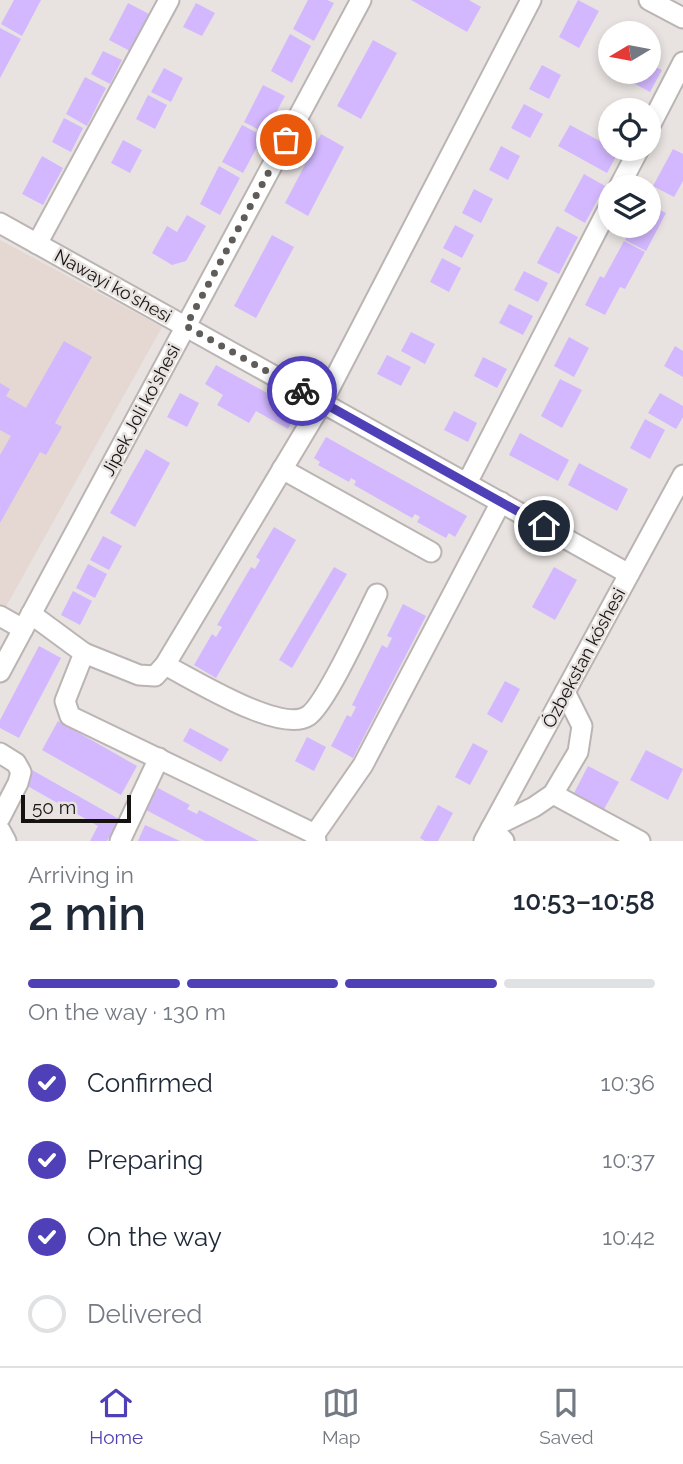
<!DOCTYPE html>
<meta charset="utf-8">
<style>
:root{--surface:#fff;--page:#f2f2f3;--text:#1f2937;--muted:#747a83;--line:#e0e1e3;--accent:#4f40b7}
body{margin:0;font-family:Raleway,sans-serif;background:var(--page);color:var(--text);height:100vh;display:flex;flex-direction:column;font-size:26px;white-space:nowrap}
*{box-sizing:border-box;margin:0}
p{font-size:23px;color:var(--muted)}
.icon{flex:none;width:38px;height:38px;fill:none;stroke:currentColor;stroke-width:2;stroke-linecap:round;stroke-linejoin:round}
.map{position:relative;height:841px;overflow:hidden}
.side{display:flex;flex-direction:column;background:var(--surface);flex:1}
.side>*{flex:none}
.needle{width:46px;rotate:260deg}
.tools{position:absolute;left:598px;top:21px;display:grid;gap:14px}
.tools a{display:grid;place-items:center;width:63px;height:63px;border-radius:50%;background:var(--surface);box-shadow:0 4px 10px #0003;font-size:35px}
.scale{position:absolute;left:21px;bottom:18px;width:110px;box-sizing:border-box;padding-left:7px;border:4px solid #151312;border-top:0;font-size:19px;line-height:24px;white-space:nowrap;color:#151312;-webkit-text-stroke:5px #e8e3e0;paint-order:stroke}
.pin{position:absolute;display:grid;place-items:center;width:60px;height:60px;color:#fff;margin:-30px;border:4px solid #fff;border-radius:50%;box-shadow:0 2px 7px #0007}
.courier{position:absolute;display:grid;place-items:center;width:70px;height:70px;margin:-35px;border:5px solid #4f40b7;border-radius:50%;background:#fff;color:#222;box-shadow:0 2px 9px #0007}
.overview em{font-style:normal;font-weight:600}
.overview div{display:flex;flex-direction:column-reverse}
.overview{display:flex;align-items:center;justify-content:space-between;height:119px;padding:0 28px}
h1{font-size:46px;font-weight:600;line-height:52px}
.bar{display:grid;grid-template-columns:repeat(4,1fr);gap:10px 7px;align-content:center;height:84px;padding:0 28px}
.bar i{height:9px;border-radius:5px;background:var(--line)}
.bar .on{background:var(--accent)}
.bar p{grid-column:span 4}
ol{padding:0 28px;list-style:none}
li{display:flex;align-items:center;gap:21px;height:77px}
li p{margin-inline-start:auto}
li .icon{padding:7px;border-radius:50%;background:var(--accent);color:#fff;stroke-width:4}
li:last-child{color:var(--muted)}
li i{width:38px;height:38px;border:4px solid var(--line);border-radius:50%}
.dock{display:flex;justify-content:space-around;align-items:center;height:98px;border-top:2px solid var(--line);background:var(--surface);font-size:19px;color:var(--muted)}
.dock a{display:grid;justify-items:center;gap:4px}
.dock .on{color:var(--accent)}
.map>svg:first-child{display:block}
</style>
<div class="map">
<svg width="683" height="841" viewBox="0 0 683 841">
<rect width="100%" height="100%" fill="#e8e3e0"/>
<!-- built -->
<path fill="#e5d7d2" d="M0 240 162 327 4 610 0 607Z"/>
<!-- building -->
<g fill="#d3b8ff">
<path d="M14 0H41L22 36 1 24Z"/>
<path d="M308 0H327L334 3 314 41 293 29Z"/>
<path d="M411 0H469L481 7 467 32Z"/>
<path d="M578 0 599 11 579 48 559 37Z"/>
<path d="M128 3 149 14 130 51 109 40Z"/>
<path d="M196 3 215 13 202 36 183 27Z"/>
<path d="M0 28 21 39 0 78Z"/>
<path d="M290 34 311 46 292 83 271 71Z"/>
<path d="M373 40 397 53 361 119 337 106Z"/>
<path d="M103 51 122 60 110 84 91 74Z"/>
<path d="M649 64 662 70 650 92 613 72H649Z"/>
<path d="M542 65 561 75 549 99 529 89Z"/>
<path d="M164 68 183 78 171 102 151 92Z"/>
<path d="M85 77 106 88 87 126 66 114Z"/>
<path d="M263 85 285 96 265 133 244 122Z"/>
<path d="M148 95 167 105 155 129 136 119Z"/>
<path d="M524 104 543 114 530 138 511 128Z"/>
<path d="M64 118 83 128 71 152 52 142Z"/>
<path d="M242 125 263 136 243 173 222 162Z"/>
<path d="M570 125 611 147V149L619 151 607 173 558 146Z"/>
<path d="M321 134 344 147 308 216 285 203Z"/>
<path d="M123 140 142 150 130 173 111 163Z"/>
<path d="M501 146 520 156 508 180 489 170Z"/>
<path d="M673 149 683 154V181L674 197 653 186Z"/>
<path d="M42 156 63 168 43 205 22 194Z"/>
<path d="M219 166 240 178 220 215 200 204Z"/>
<path d="M584 174 605 186 585 223 564 211Z"/>
<path d="M474 189 493 199 481 223 462 213Z"/>
<path d="M649 205 666 213 646 251 625 240 632 226H649Z"/>
<path d="M187 215 206 226 186 261 172 265 152 253 167 226 177 232Z"/>
<path d="M455 225 474 235 462 258 443 248Z"/>
<path d="M557 226 578 237 559 274 537 263Z"/>
<path d="M272 235 294 247 256 318 234 306Z"/>
<path d="M624 241 645 252 625 289 620 287 605 315 585 305 600 276 604 278Z"/>
<path d="M442 258 461 268 449 292 430 282Z"/>
<path d="M524 271 548 283 538 302 514 290Z"/>
<path d="M509 304 533 316 523 335 499 323Z"/>
<path d="M411 332 435 344 425 364 401 351Z"/>
<path d="M569 337 589 348 574 377 554 366Z"/>
<path d="M64 341 92 357 55 423 62 427 46 455 40 452 0 523V455L11 436 0 430V383L10 389 6 396 26 408Z"/>
<path d="M675 346 683 351V377L664 366Z"/>
<path d="M387 355 411 367 401 386 377 374Z"/>
<path d="M483 357 507 369 497 388 474 376Z"/>
<path d="M216 365 298 410 288 429 256 411 249 423 217 405 223 395 205 384Z"/>
<path d="M560 379 582 390 562 428 541 416Z"/>
<path d="M180 393 199 403 187 427 167 417Z"/>
<path d="M660 393 683 406V417L676 429 648 413Z"/>
<path d="M454 411 477 423 468 442 444 430Z"/>
<path d="M645 419 665 430 650 459 630 448Z"/>
<path d="M520 433 569 460 558 481 509 455Z"/>
<path d="M326 437 467 516 455 537 449 533 446 538 417 522 420 517 415 514 412 518 354 485 356 481 351 478 349 482 318 465 320 462 314 458Z"/>
<path d="M146 449 170 463 135 527 110 513Z"/>
<path d="M579 463 628 489 617 511 568 485Z"/>
<path d="M274 527 296 540 216 678 194 665 212 634 216 637 222 627 217 625 251 567 255 569 260 560 256 557Z"/>
<path d="M103 536 122 546 109 570 90 560Z"/>
<path d="M88 564 107 574 95 598 76 588Z"/>
<path d="M334 567 347 574 292 668 279 660Z"/>
<path d="M554 567 577 580 555 620 532 607Z"/>
<path d="M73 591 92 601 80 625 61 615Z"/>
<path d="M403 604 426 616 353 758 331 746 347 715 351 717 356 707 352 705 382 645 387 648 392 638 387 636Z"/>
<path d="M39 646 61 658 19 738 0 728V720Z"/>
<path d="M505 681 520 689 502 723 487 714Z"/>
<path d="M58 721 137 766 121 795 42 750Z"/>
<path d="M190 728 229 749 221 762 183 741Z"/>
<path d="M307 737 326 747 314 771 295 761Z"/>
<path d="M473 743 488 751 470 785 455 777Z"/>
<path d="M646 750 683 769 668 800 630 780Z"/>
<path d="M588 766 619 782 603 811 573 795Z"/>
<path d="M32 770 119 819 107 841H90L98 826 24 784Z"/>
<path d="M158 788 190 805 187 809 197 814 199 810 259 841H205L146 810Z"/>
<path d="M438 805 453 813 438 841H425L420 838Z"/>
<path d="M145 825 180 841H138Z"/>
</g>
<g fill="none" stroke-linecap="round" stroke-linejoin="round">
<!-- minor casing -->
<g stroke="#bab4b2" stroke-width="23">
<g id="minor">
<path d="M649 0 683 18"/>
<path d="M649 128 683 62"/>
<path d="M619 187 639 149"/>
<path d="M0 223 629 574"/>
<path d="M37 244 169 0"/>
<path d="M282 469 431 552"/>
<path d="M467 483 611 203"/>
<path d="M31 614 84 653 65 701 70 716 315 834"/>
<path d="M0 616 23 629"/>
<path d="M84 653 139 675 155 676 165 665 322 403 531 0"/>
<path d="M165 665C193 679 280 734 308 716 326 704 365 618 377 594"/>
<path d="M0 672 361 0"/>
<path d="M0 753 16 763 21 772 18 783 0 818"/>
<path d="M553 794 640 841"/>
<path d="M0 830 6 841"/>
<path d="M120 841 159 758"/>
<path d="M316 841 315 834 363 765 501 502"/>
<path d="M484 841 683 475"/>
<path d="M504 841 491 828 534 807 553 794 578 752 582 726 565 692"/>
</g>
</g>
<!-- minor -->
<use href="#minor" stroke="#fff" stroke-width="19"/>
</g>
<g fill="none" stroke-linecap="round" stroke-linejoin="round">
<!-- done -->
<path stroke="#5f5c5a" stroke-width="7" stroke-dasharray="0 12.6" d="M286 140 186 326 302 391"/>
<!-- route -->
<path stroke="#4f40b7" stroke-width="9" d="M302 391 544 526"/>
</g>
<g text-anchor="middle" stroke-width="5" stroke-linejoin="round" paint-order="stroke">
<!-- street labels -->
<g font-size="18" fill="#151312" stroke="#e8e3e0">
<text transform="translate(113 286) rotate(29)" y="6">Nawayi ko'shesi</text>
<text transform="translate(141 410) rotate(-62)" y="6">Jipek Joli ko'shesi</text>
<text transform="translate(584 658) rotate(-62)" y="6">Ózbekstan kóshesi</text>
</g>
</g>
</svg>
<div class="tools">
<a><svg class="needle" viewBox="-14 -14 28 28"><path d="M0-13l5 13h-10z" fill="#e53935"/><path d="M0 13l5-13h-10z" fill="#747a83"/></svg></a>
<a><svg class="icon" aria-label="locate" viewBox="0 0 24 24"><circle cx="12" cy="12" r="6"/><path d="M12 2v4M12 18v4M2 12h4M18 12h4"/></svg></a>
<a><svg class="icon" aria-label="layers" viewBox="0 0 24 24"><path d="M12 4l9 5-9 5-9-5zM3 14l9 5 9-5"/></svg></a>
</div>
<div class="scale">50 m</div>
<div class="pin" style="left:286px;top:140px;background:#ea580c"><svg class="icon" aria-label="bag" viewBox="0 0 24 24"><path d="M5 8h14l-1 12H6zM9 8a3 3 0 0 1 6 0"/></svg></div>
<div class="pin" style="left:544px;top:526px;background:#1f2937"><svg class="icon" aria-label="home" viewBox="0 0 24 24"><path d="M3 11l9-7 9 7M6 9v11h12V9"/></svg></div>
<div class="courier" style="left:302px;top:391px"><svg class="icon" aria-label="bike" viewBox="0 0 24 24"><circle cx="6" cy="16" r="4"/><circle cx="18" cy="16" r="4"/><path d="M6 16l4-8h5l3 8M10 8l3 8H6M13 5h3"/></svg></div>
</div>
<section class="side">
<div class="overview"><div><h1>2 min</h1><p>Arriving in</p></div><em>10:53–10:58</em></div>
<div class="bar"><i class="on"></i><i class="on"></i><i class="on"></i><i></i><p>On the way · 130 m</p></div>
<ol>
<li><svg class="icon" aria-label="check" viewBox="0 0 24 24"><path d="M5 12l5 5 9-10"/></svg>Confirmed<p>10:36</p></li>
<li><svg class="icon" aria-label="check" viewBox="0 0 24 24"><path d="M5 12l5 5 9-10"/></svg>Preparing<p>10:37</p></li>
<li><svg class="icon" aria-label="check" viewBox="0 0 24 24"><path d="M5 12l5 5 9-10"/></svg>On the way<p>10:42</p></li>
<li><i></i>Delivered</li>
</ol>
</section>
<nav class="dock">
<a class="on"><svg class="icon" aria-label="home" viewBox="0 0 24 24"><path d="M3 11l9-7 9 7M6 9v11h12V9"/></svg>Home</a>
<a><svg class="icon" aria-label="map" viewBox="0 0 24 24"><path d="M3 6l6-2 6 2 6-2v14l-6 2-6-2-6 2zM9 4v14M15 6v14"/></svg>Map</a>
<a><svg class="icon" aria-label="saved" viewBox="0 0 24 24"><path d="M7 4h10v16l-5-4-5 4z"/></svg>Saved</a>
</nav>
